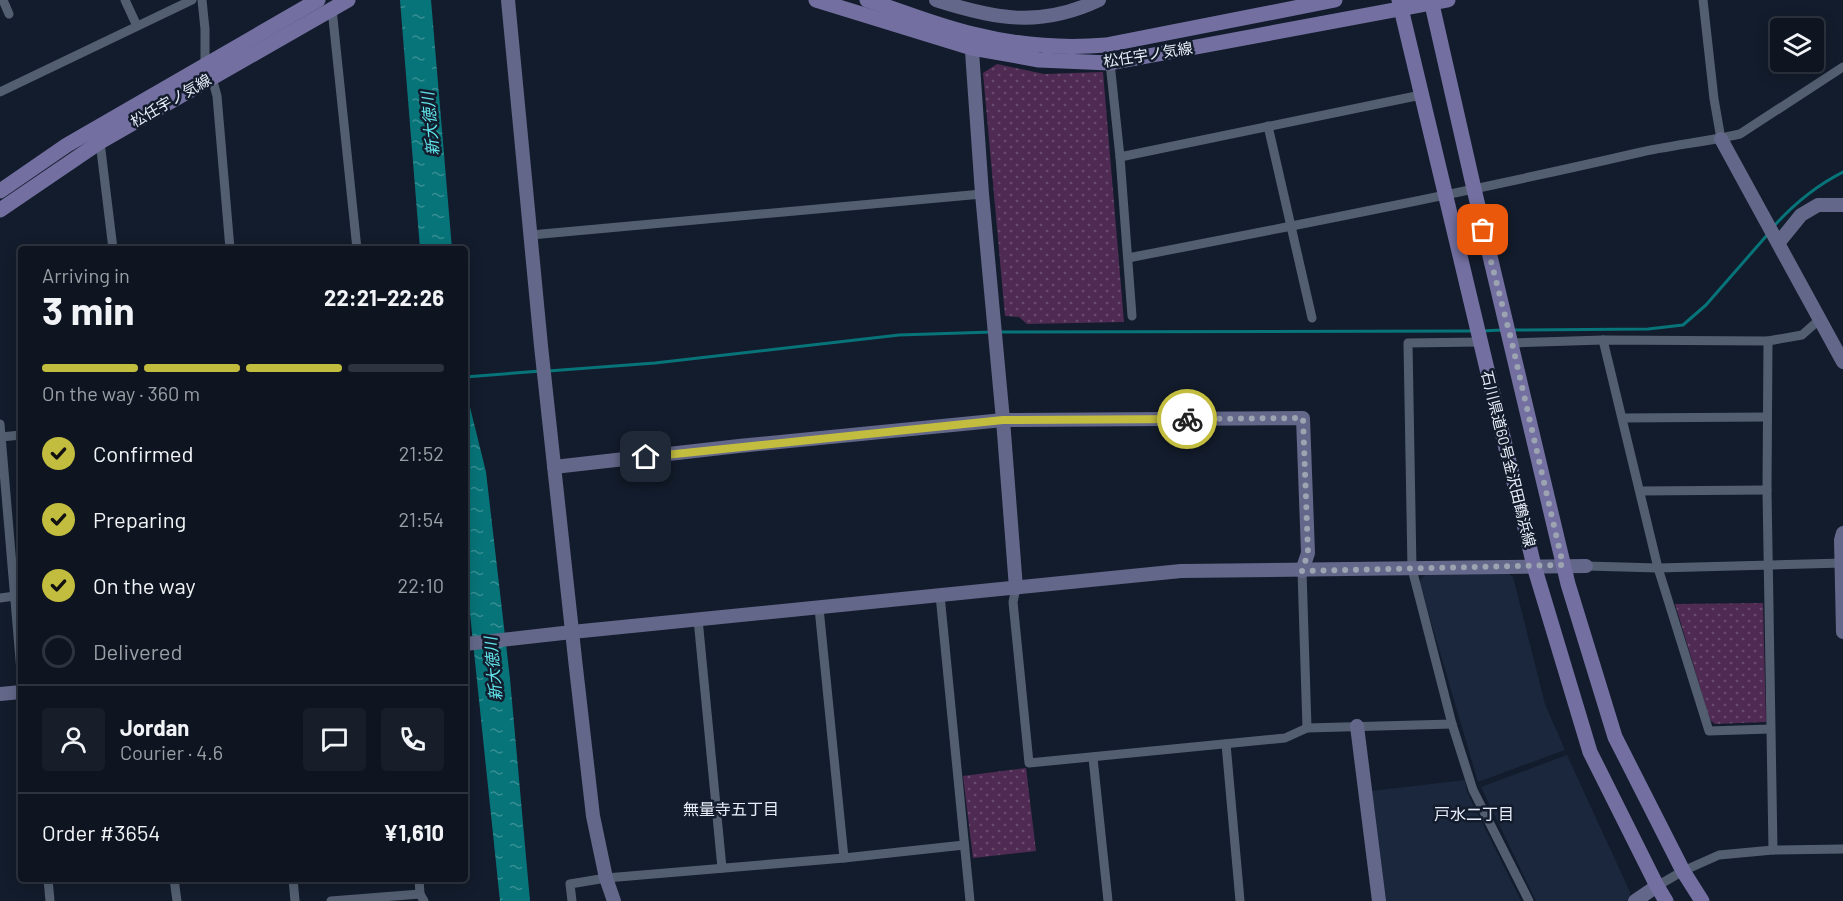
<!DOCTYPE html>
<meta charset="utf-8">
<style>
:root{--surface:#0e1521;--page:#171e2a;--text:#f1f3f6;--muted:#9b9fa5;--line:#2e343f;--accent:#c3bd3f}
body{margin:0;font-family:Barlow,"Noto Sans JP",sans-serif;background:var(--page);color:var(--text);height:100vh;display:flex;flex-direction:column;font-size:22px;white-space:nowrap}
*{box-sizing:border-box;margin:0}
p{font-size:20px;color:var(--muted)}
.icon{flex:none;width:33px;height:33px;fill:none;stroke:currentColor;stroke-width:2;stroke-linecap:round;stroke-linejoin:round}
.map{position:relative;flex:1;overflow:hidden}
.drawer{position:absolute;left:18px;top:246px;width:450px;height:636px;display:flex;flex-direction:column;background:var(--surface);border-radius:6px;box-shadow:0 3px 15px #0003,0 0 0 2px var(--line)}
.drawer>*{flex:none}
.tools{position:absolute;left:1770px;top:18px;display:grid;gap:12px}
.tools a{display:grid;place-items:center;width:54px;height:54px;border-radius:6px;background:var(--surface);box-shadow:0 3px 15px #0003,0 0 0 2px var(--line);font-size:30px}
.pin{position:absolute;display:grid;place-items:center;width:51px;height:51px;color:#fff;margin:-26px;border-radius:12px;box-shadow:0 3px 9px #0006}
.courier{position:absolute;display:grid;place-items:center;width:60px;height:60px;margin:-30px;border:4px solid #c3bd3f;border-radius:50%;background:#fff;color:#222;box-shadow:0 2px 8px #0007}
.headline em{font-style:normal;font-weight:700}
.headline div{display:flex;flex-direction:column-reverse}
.headline{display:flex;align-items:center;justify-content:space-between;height:102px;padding:0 24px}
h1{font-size:39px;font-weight:700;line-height:45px}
.bar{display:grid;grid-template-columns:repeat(4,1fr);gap:9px 6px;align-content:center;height:72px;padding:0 24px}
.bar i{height:8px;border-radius:4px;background:var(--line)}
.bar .on{background:var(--accent)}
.bar p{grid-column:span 4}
.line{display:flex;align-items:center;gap:15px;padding:0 24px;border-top:2px solid var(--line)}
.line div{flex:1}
.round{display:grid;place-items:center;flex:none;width:63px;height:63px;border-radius:6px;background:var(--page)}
ol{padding:0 24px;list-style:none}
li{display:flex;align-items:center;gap:18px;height:66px}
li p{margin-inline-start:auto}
li .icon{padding:6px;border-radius:50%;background:var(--accent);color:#111;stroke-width:4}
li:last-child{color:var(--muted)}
li i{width:33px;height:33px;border:3px solid var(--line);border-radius:50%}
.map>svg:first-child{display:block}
</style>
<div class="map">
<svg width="1843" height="901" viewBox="0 0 1843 901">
<defs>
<pattern id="park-dots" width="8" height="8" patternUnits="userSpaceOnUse" patternTransform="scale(1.5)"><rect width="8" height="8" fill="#4f2b53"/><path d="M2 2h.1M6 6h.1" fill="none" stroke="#684a6c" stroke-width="1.8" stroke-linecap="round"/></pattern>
<pattern id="water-ripples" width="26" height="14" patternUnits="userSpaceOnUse" patternTransform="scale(1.5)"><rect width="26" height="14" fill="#077479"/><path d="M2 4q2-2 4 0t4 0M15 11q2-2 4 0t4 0" fill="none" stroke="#378f93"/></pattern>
</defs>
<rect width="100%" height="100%" fill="#131c2c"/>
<!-- built -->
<g fill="#1b273c">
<path d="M1508 573 1513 577 1545 704 1565 750 1478 782 1419 581 1426 574Z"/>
<path d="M1567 755 1630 892V899L1627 901H1536L1481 787Z"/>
<path d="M1465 780 1467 792 1521 901H1384L1371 791Z"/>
</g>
<!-- park -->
<g fill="url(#park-dots)">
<path d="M997 64 1044 74 1103 72 1124 322 1027 324 1019 317 1005 316 983 73Z"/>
<path d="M1763 603 1766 722 1715 724 1710 720 1675 604Z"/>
<path d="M1026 768 1036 851 973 858 963 776Z"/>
</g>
<!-- water -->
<g fill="url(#water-ripples)">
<path d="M400 0H431L452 249H420Z"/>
<path d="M465 387 486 472 510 679 530 901H500L465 566Z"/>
</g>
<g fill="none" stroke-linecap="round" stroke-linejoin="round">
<!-- stream -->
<g stroke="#077479" stroke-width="3">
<path d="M1774 226C1793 205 1817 185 1843 172"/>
<path d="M1512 330 1648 329 1683 325 1706 305 1768 234"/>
<path d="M1482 331 1502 330"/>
<path d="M999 332 1472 331"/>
<path d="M548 371 655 363 899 335 992 332"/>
<path d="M465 377 541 371"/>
</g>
<!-- street -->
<g stroke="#535f71" stroke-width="9">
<path d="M3 0 9 14"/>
<path d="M125 0 137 26"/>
<path d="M202 0 205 29V64L212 78 217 96 230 249"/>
<path d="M1703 0 1714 99 1721 139"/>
<path d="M332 9 357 249"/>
<path d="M1110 63 1120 157 1132 316"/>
<path d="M0 92 192 0"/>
<path d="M1268 126 1312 318"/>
<path d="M100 142 113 249"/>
<path d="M1120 157 1421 95"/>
<path d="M531 235 982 194"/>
<path d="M1128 258C1298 225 1468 192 1637 153 1671 145 1706 142 1740 134L1843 67"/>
<path d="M1768 341 1767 490 1773 850"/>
<path d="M1480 342 1408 343 1412 569 1452 724 1473 790 1529 901"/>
<path d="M1512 343 1603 340"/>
<path d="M1623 418 1767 417"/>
<path d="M0 424 21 671"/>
<path d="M1 437 21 435"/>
<path d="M1640 491 1767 490"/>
<path d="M1586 566 1658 568 1843 563"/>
<path d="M1302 571 1307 728"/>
<path d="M1016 588 1013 602 1029 763 1285 738 1307 728 1452 724"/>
<path d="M940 595 970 901"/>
<path d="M0 598 15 596"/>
<path d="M819 608 844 858"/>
<path d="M698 619 722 868"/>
<path d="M1770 729 1709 731 1658 568 1603 340 1768 341 1802 335 1819 320"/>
<path d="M1226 744 1240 901"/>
<path d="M1093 758 1108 901"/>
<path d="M48 879 50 901"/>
<path d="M174 879 177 901"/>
<path d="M293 879 295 901"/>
<path d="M419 879 420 894 424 901"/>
<path d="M1657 886 1683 871 1719 855 1773 850 1843 849"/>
<path d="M331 901 420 894"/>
<path d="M572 901 570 884 606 878 844 858 964 845"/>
</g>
<!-- secondary -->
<g stroke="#636789" stroke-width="14">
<path d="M508 0 541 346 576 668 593 816 606 878 614 901"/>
<path d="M936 0C995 19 1040 28 1099 0"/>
<path d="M971 37 982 194 1003 420 1016 588"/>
<path d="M1721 139 1843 362"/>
<path d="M1779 242 1801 215 1818 205H1843"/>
<path d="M554 467 739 446 1003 420 1303 418 1308 553 1302 571"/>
<path d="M1843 533 1841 540 1843 632"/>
<path d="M465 644 572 632 1181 571 1586 566"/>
<path d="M0 694 21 692"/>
<path d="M1357 726 1379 901"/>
<path d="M1635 901 1657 886"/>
</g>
<!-- primary -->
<g stroke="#7370a1" stroke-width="15">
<path d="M816 0 972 48 1039 60 1110 63 1448 0"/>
<path d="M867 0C902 11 937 26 973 34 1017 45 1060 49 1106 45L1335 0"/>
<path d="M1399 0 1534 566 1590 752 1657 886 1666 901"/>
<path d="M1431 0 1474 189 1568 584 1615 737 1683 871 1702 901"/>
<path d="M0 191 67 145 318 0"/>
<path d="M0 210 100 142 348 0"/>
</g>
</g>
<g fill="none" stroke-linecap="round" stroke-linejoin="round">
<!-- done -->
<path stroke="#9da4b1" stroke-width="6" stroke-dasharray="0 10.8" d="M1187 419 1303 418 1308 553 1302 571 1563 565 1512 343 1483 230"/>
<!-- route -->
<path stroke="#c3bd3f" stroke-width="8" d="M646 457 1003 420 1187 419"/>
</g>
<g text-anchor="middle" stroke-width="5" stroke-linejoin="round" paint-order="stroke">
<!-- street labels -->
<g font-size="15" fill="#e7edf8" stroke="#131c2c">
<text transform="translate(1148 55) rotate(-9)" y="5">松任宇ノ気線</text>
<text transform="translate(171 101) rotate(-30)" y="5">松任宇ノ気線</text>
<text transform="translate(1508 459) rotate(76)" y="5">石川県道60号金沢田鶴浜線</text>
</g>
<!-- water labels -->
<g font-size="16" font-style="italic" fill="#61e5eb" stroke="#131c2c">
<text transform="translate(430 124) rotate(-95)" y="6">新大徳川</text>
<text transform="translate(493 669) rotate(-95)" y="6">新大徳川</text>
</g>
<!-- neighbourhood labels -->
<g font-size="16" fill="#e7edf8" stroke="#131c2c">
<text x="731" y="815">無量寺五丁目</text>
<text x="1474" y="820">戸水二丁目</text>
</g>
</g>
</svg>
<div class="tools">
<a><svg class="icon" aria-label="layers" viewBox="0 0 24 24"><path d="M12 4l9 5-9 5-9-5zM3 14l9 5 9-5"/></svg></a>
</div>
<div class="pin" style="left:1483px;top:230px;background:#ea580c"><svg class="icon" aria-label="bag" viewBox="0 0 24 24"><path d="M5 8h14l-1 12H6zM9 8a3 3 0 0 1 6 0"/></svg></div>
<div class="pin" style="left:646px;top:457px;background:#1f2937"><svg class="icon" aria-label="home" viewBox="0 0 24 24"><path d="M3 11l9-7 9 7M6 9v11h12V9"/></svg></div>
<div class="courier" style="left:1187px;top:419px"><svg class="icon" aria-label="bike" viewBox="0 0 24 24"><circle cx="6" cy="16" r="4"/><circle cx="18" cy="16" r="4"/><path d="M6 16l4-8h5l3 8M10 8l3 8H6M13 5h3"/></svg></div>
<section class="drawer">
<div class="headline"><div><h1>3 min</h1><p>Arriving in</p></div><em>22:21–22:26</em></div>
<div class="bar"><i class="on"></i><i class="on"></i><i class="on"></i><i></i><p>On the way · 360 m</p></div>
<ol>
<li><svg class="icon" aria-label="check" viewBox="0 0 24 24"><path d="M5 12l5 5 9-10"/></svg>Confirmed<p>21:52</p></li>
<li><svg class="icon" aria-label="check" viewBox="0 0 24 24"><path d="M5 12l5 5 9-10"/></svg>Preparing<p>21:54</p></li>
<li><svg class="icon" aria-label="check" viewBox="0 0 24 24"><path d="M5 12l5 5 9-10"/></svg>On the way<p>22:10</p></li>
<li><i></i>Delivered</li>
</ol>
<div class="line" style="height:108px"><a class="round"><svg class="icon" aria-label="person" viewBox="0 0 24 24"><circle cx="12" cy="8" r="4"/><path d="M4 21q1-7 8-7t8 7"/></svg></a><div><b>Jordan</b><p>Courier · 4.6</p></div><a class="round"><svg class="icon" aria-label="chat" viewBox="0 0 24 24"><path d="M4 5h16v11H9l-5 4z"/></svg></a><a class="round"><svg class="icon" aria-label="phone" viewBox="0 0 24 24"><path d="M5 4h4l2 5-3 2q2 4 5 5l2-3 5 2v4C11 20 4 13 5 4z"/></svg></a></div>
<div class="line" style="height:78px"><div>Order #3654</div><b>¥1,610</b></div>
</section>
</div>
